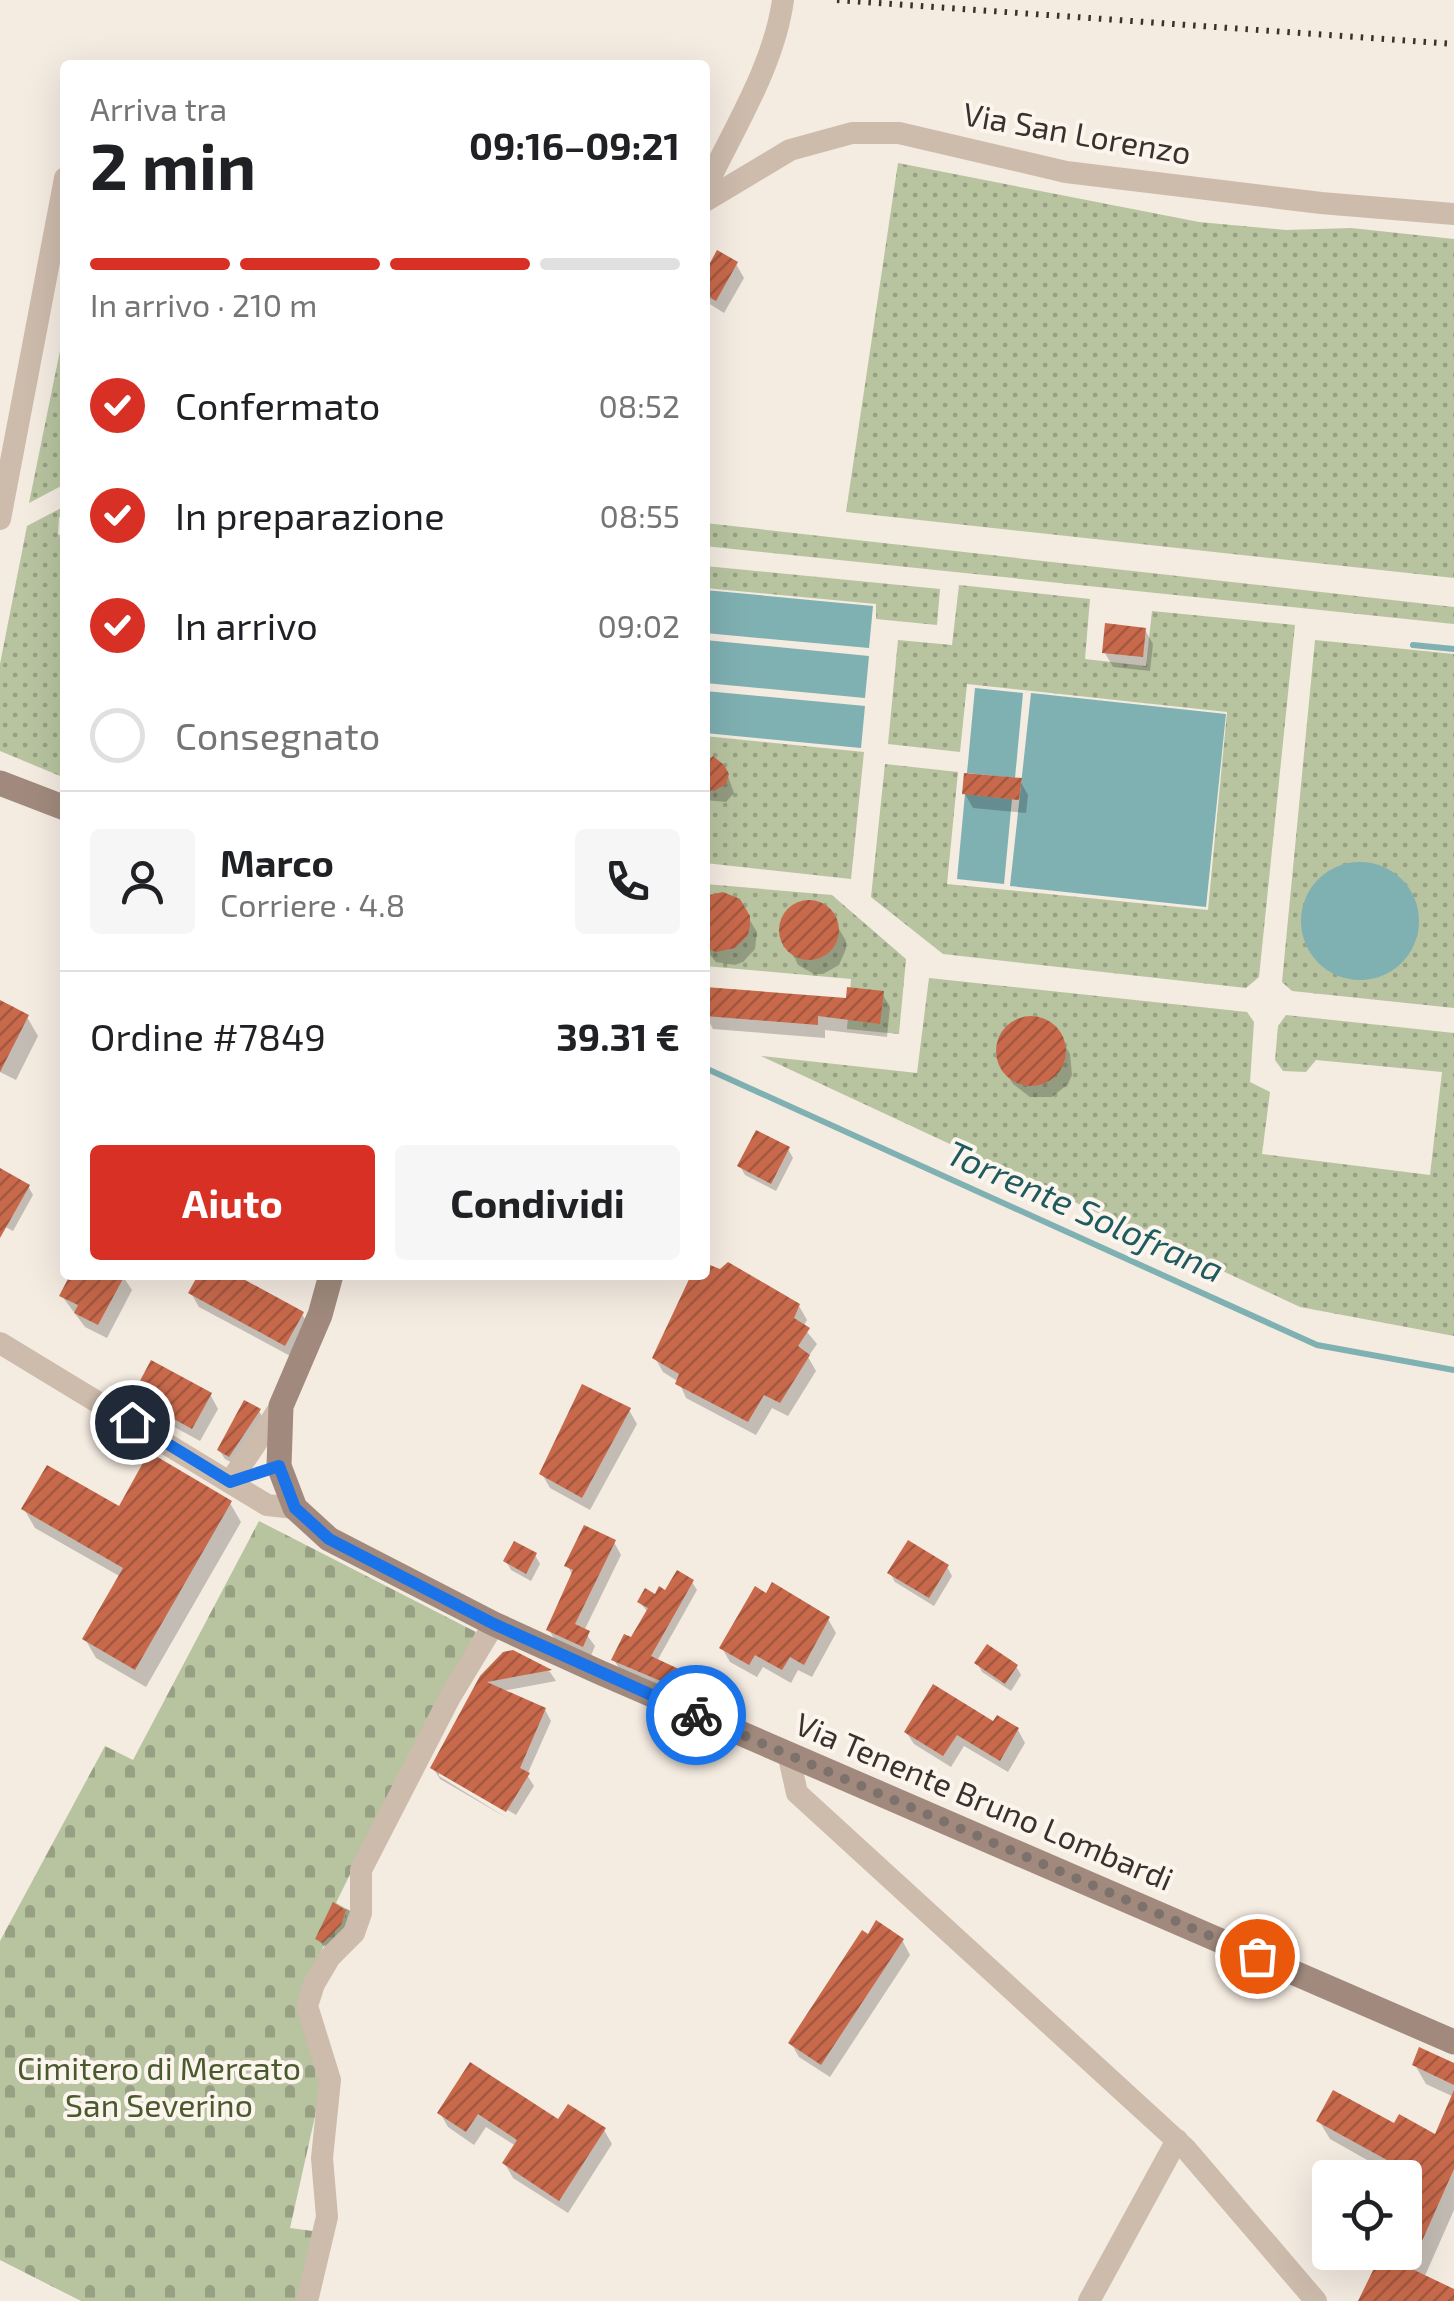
<!DOCTYPE html>
<html lang="it">
<meta charset="utf-8">
<style>
:root{--surface:#fff;--page:#f6f6f6;--text:#202124;--muted:#757577;--line:#e0e0e0;--accent:#d93025}
body{margin:0;font-family:"Exo 2",sans-serif;background:var(--page);color:var(--text);height:100vh;display:flex;flex-direction:column;font-size:38px;white-space:nowrap}
*{box-sizing:border-box;margin:0}
p{font-size:32px;color:var(--muted)}
.icon{flex:none;width:55px;height:55px;fill:none;stroke:currentColor;stroke-width:2;stroke-linecap:round;stroke-linejoin:round}
.map{position:relative;flex:1;overflow:hidden}
.side{position:absolute;left:60px;top:60px;width:650px;height:1220px;display:flex;flex-direction:column;background:var(--surface);border-radius:10px;box-shadow:0 10px 40px #0002}
.side>*{flex:none}
.fabs{position:absolute;left:1312px;top:2160px;display:grid;gap:20px}
.fabs a{display:grid;place-items:center;width:110px;height:110px;border-radius:10px;background:var(--surface);box-shadow:0 10px 40px #0002;font-size:50px}
.pin{position:absolute;display:grid;place-items:center;width:85px;height:85px;color:#fff;margin:-42px;border:5px solid #fff;border-radius:50%;box-shadow:0 2px 10px #0007}
.courier{position:absolute;display:grid;place-items:center;width:100px;height:100px;margin:-50px;border:8px solid #1a73e8;border-radius:50%;background:#fff;color:#222;box-shadow:0 2px 12px #0007}
.headline em{font-style:normal;font-weight:700}
.headline div{display:flex;flex-direction:column-reverse}
.headline{display:flex;align-items:center;justify-content:space-between;height:170px;padding:0 30px}
h1{font-size:65px;font-weight:700;line-height:75px}
.bar{display:grid;grid-template-columns:repeat(4,1fr);gap:15px 10px;align-content:center;height:120px;padding:0 30px}
.bar i{height:12px;border-radius:8px;background:var(--line)}
.bar .active{background:var(--accent)}
.bar p{grid-column:span 4}
.line{display:flex;align-items:center;gap:25px;padding:0 30px;border-top:2px solid var(--line)}
.line div{flex:1}
.round{display:grid;place-items:center;flex:none;width:105px;height:105px;border-radius:10px;background:var(--page)}
ol{padding:0 30px;list-style:none}
li{display:flex;align-items:center;gap:30px;height:110px}
li p{margin-inline-start:auto}
li .icon{padding:10px;border-radius:50%;background:var(--accent);color:#fff;stroke-width:4}
li:last-child{color:var(--muted)}
li i{width:55px;height:55px;border:5px solid var(--line);border-radius:50%}
.primary-button{display:flex;gap:20px;margin-top:auto;padding:20px 30px}
.primary-button a{flex:1;height:115px;border-radius:10px;background:var(--accent);color:#fff;font-size:40px;font-weight:700;line-height:115px;text-align:center}
.primary-button a+a{background:var(--page);color:var(--text)}
.map>svg:first-child{display:block}
</style>
<div class="map">
<svg width="1454" height="2301" viewBox="0 0 1454 2301">
<defs>
<pattern id="grass-dots" width="8" height="8" patternUnits="userSpaceOnUse" patternTransform="scale(2.5)"><rect width="8" height="8" fill="#b8c4a0"/><path d="M2 2h.1M6 6h.1" fill="none" stroke="#97a083" stroke-width="1.8" stroke-linecap="round"/></pattern>
<pattern id="cemetery-stones" width="16" height="16" patternUnits="userSpaceOnUse" patternTransform="scale(2.5)"><rect width="16" height="16" fill="#b8c4a0"/><path d="M2 7V4a2 2 0 0 1 4 0v3zM10 15v-3a2 2 0 0 1 4 0v3z" fill="#97a083"/></pattern>
<pattern id="building-hatch" width="6" height="6" patternUnits="userSpaceOnUse" patternTransform="scale(2.5)"><rect width="6" height="6" fill="#c8694b"/><path d="M-1 1l2-2M0 6l6-6M5 7l2-2" fill="none" stroke="#a4573f"/></pattern>
</defs>
<rect width="100%" height="100%" fill="#f4ebe1"/>
<!-- grass -->
<g fill="url(#grass-dots)">
<path d="M898 163 1199 222 1286 230 1351 228 1454 239V578L846 512Z"/>
<path d="M65 326V484L29 503Z"/>
<path d="M65 506V517H59L58 534 65 539V778L0 751V664L27 526Z"/>
<path d="M705 523 1454 607V624L705 546Z"/>
<path d="M705 566 940 589 937 625 876 619V604L705 588Z"/>
<path d="M959 585 1090 599 1085 659 1146 666 1152 611 1295 625 1259 977 1246 988 943 954 871 897 885 764 958 772 947 884 1208 910 1227 712 967 684 960 752 888 744 898 640 952 645Z"/>
<path d="M1315 640 1454 654V1008L1292 991 1282 982Z"/>
<path d="M705 736 864 752 851 879 705 863Z"/>
<path d="M705 884 832 895 906 959 899 1034 847 1029 851 979 705 966Z"/>
<path d="M929 978 1247 1012 1254 1022 1250 1082 1270 1092 1262 1154 1430 1175 1442 1072 1316 1060 1306 1072 1283 1071 1275 1060 1278 1026 1286 1015 1454 1033V1336L1300 1307 761 1056 917 1073Z"/>
</g>
<!-- cemetery -->
<path fill="url(#cemetery-stones)" d="M259 1521 476 1632 381 1811 336 1903 354 1913 335 1949 324 1945 309 1976 324 2076 290 2228 320 2232 299 2301H81L0 2260V1941L105 1746 133 1760Z"/>
<!-- water -->
<g fill="#7fb0b2">
<path d="M705 590 873 606 869 648 705 633Z"/>
<path d="M705 640 869 656 865 698 705 683Z"/>
<path d="M975 688 1023 693 1015 778 967 773Z"/>
<path d="M705 691 865 706 861 748 705 733Z"/>
<path d="M1031 693 1226 714 1206 907 1010 886Z"/>
<path d="M965 794 1012 799 1004 884 957 879Z"/>
<circle cx="1360" cy="921" r="59"/>
</g>
<!-- shadow -->
<g fill="#0003">
<path d="M736 264 744 278 724 313 705 301V277Z"/>
<path d="M1145 630 1153 644 1150 671 1113 667 1105 653Z"/>
<path d="M705 767 726 771 734 793 726 802 705 800Z"/>
<path d="M1020 781 1028 795 1026 813 973 808 965 794Z"/>
<path d="M705 901H738L757 932 755 949 743 962 735 965 716 962 705 949Z"/>
<path d="M812 903 828 910 846 941V949L839 965 823 974H814L798 965 780 926 787 914 803 904Z"/>
<path d="M882 993 890 1007 887 1037 825 1030V1038L713 1029 705 1015 848 1001Z"/>
<path d="M0 1003 27 1017 38 1036 16 1080 0 1072Z"/>
<path d="M1028 1019H1038L1056 1030 1070 1054 1072 1075 1068 1084 1052 1097H1030L1013 1084 1004 1069 999 1047 1008 1028Z"/>
<path d="M788 1149 793 1158 776 1191 745 1175 740 1166Z"/>
<path d="M0 1171 28 1186 33 1195 13 1231 0 1224Z"/>
<path d="M705 1266 799 1306 807 1320 803 1327 817 1344 808 1357 816 1371 788 1416 772 1408 756 1435 686 1398 679 1382 663 1372 655 1358 694 1275H705Z"/>
<path d="M73 1275H122L132 1290 107 1338 85 1327 62 1296Z"/>
<path d="M201 1275H230L302 1314 310 1328 294 1358 199 1307 191 1293Z"/>
<path d="M210 1394 218 1409 200 1441 143 1410 135 1396Z"/>
<path d="M629 1410 637 1424 590 1510 550 1488 542 1474Z"/>
<path d="M259 1411 264 1420 234 1464 225 1459 219 1450Z"/>
<path d="M230 1503 241 1522 146 1687 96 1658 85 1639 121 1577 35 1528 24 1509 120 1510Z"/>
<path d="M614 1542 621 1555 584 1631 595 1646 590 1658 556 1642 549 1630 573 1576 567 1565Z"/>
<path d="M535 1555 540 1564 531 1581 511 1570 506 1561Z"/>
<path d="M947 1567 952 1576 934 1606 895 1582 890 1573Z"/>
<path d="M692 1582 697 1590 657 1661 681 1673 686 1681 680 1694 619 1668 614 1660 632 1640 649 1613 639 1602Z"/>
<path d="M828 1619 836 1633 812 1677 798 1670 791 1683 763 1667 757 1677 730 1662 722 1648Z"/>
<path d="M512 1653 550 1672 556 1681 502 1691 545 1710 551 1721 527 1775 534 1786 516 1815 439 1770V1776L512 1821 440 1779 433 1768 482 1678Z"/>
<path d="M977 1663 1016 1666 1021 1675 1011 1691 982 1672Z"/>
<path d="M1018 1730 1025 1743 1008 1772 964 1746 951 1767 914 1744 906 1732Z"/>
<path d="M344 1912 349 1921 328 1951 317 1939Z"/>
<path d="M902 1940 910 1955 830 2077 799 2057 791 2043Z"/>
<path d="M470 2065 559 2122 604 2130 612 2144 568 2213 513 2178 505 2164 516 2146 486 2127 474 2145 448 2127 440 2113Z"/>
<path d="M1415 2065 1454 2066V2210L1424 2278 1454 2291V2301H1360L1405 2252V2205L1414 2186 1405 2178H1399L1330 2139 1319 2121 1395 2127 1436 2137 1454 2097 1426 2084Z"/>
</g>
<g fill="none" stroke-linecap="round" stroke-linejoin="round">
<!-- stream -->
<g stroke="#7fb0b2" stroke-width="6">
<path d="M1413 645 1454 649"/>
<path d="M705 1068 1317 1345 1454 1370"/>
</g>
</g>
<!-- building -->
<g fill="url(#building-hatch)">
<path d="M717 250 738 262 716 301 705 295V272Z"/>
<path d="M1105 623 1146 628 1143 657 1102 653Z"/>
<path d="M713 756 724 765 729 774 726 784 714 791 705 790V763Z"/>
<path d="M964 773 1022 778 1019 800 962 794Z"/>
<path d="M723 892 740 899 750 916V925L748 935 735 948 716 952 705 948V896Z"/>
<circle cx="809" cy="930" r="30"/>
<path d="M705 987 846 998 847 987 884 991 880 1024 818 1016V1025L705 1016Z"/>
<path d="M0 1000 29 1015 0 1072Z"/>
<circle cx="1031" cy="1051" r="35"/>
<path d="M756 1130 790 1147 771 1184 737 1166Z"/>
<path d="M0 1168 30 1185 0 1238Z"/>
<path d="M728 1262 800 1304 794 1318 810 1328 798 1346 810 1355 780 1403 764 1395 748 1422 675 1384 679 1374 652 1358 691 1275H705V1263L720 1269Z"/>
<path d="M70 1275H125L98 1325 74 1313 78 1305 59 1296Z"/>
<path d="M198 1275H236L304 1312 285 1346 188 1293Z"/>
<path d="M151 1360 212 1393 192 1429 132 1396Z"/>
<path d="M582 1384 631 1408 582 1498 539 1474Z"/>
<path d="M244 1400 261 1409 229 1457 217 1450Z"/>
<path d="M149 1452 232 1501 135 1670 82 1639 123 1568 21 1509 47 1465 119 1506Z"/>
<path d="M584 1525 616 1540 575 1624 590 1631 583 1647 546 1630 573 1570 564 1566Z"/>
<path d="M908 1540 949 1565 929 1598 887 1573Z"/>
<path d="M514 1541 537 1553 526 1574 503 1561Z"/>
<path d="M677 1570 694 1580 651 1656 683 1671 675 1687 611 1660 624 1634 631 1637 648 1608 637 1602 645 1588 655 1594 659 1586 665 1590Z"/>
<path d="M772 1582 830 1617 804 1665 790 1657 782 1670 755 1655 749 1665 719 1648 755 1586 766 1593Z"/>
<path d="M987 1644 1018 1665 1005 1684 974 1663Z"/>
<path d="M513 1650 552 1670 487 1682 546 1708 520 1768 530 1773 506 1812 430 1768 480 1676 503 1652Z"/>
<path d="M933 1684 993 1721 997 1715 1019 1728 1000 1761 957 1735 943 1756 904 1732Z"/>
<path d="M333 1902 346 1910 341 1925 323 1943 315 1939Z"/>
<path d="M876 1920 904 1939 821 2065 788 2043 862 1930 868 1934Z"/>
<path d="M1419 2047 1454 2063V2085L1412 2065Z"/>
<path d="M470 2062 558 2119 568 2104 606 2128 559 2201 502 2163 517 2140 478 2114 466 2132 437 2113Z"/>
<path d="M1333 2090 1394 2123 1399 2114 1435 2134 1454 2090V2169L1410 2268 1454 2289V2301H1358L1382 2252H1405V2200L1416 2176 1316 2121Z"/>
</g>
<g fill="none" stroke-linecap="round" stroke-linejoin="round">
<!-- street -->
<g stroke="#cdbbac" stroke-width="22">
<path d="M705 189C733 130 774 66 783 0"/>
<path d="M705 201 790 150 852 133H899L1066 172 1321 203 1454 214"/>
<path d="M0 519 65 178"/>
<path d="M0 1343 267 1505 295 1508"/>
<path d="M230 1482 281 1406"/>
<path d="M788 1753 797 1793 1185 2148 1316 2301"/>
<path d="M307 2301 327 2217 322 2158 330 2080 307 2006 314 1984 330 1957 354 1933 361 1913V1870L450 1697 494 1624"/>
<path d="M1089 2301 1177 2140"/>
</g>
<!-- secondary -->
<g stroke="#a18a7d" stroke-width="25">
<path d="M0 783 65 808"/>
<path d="M331 1275 320 1315 281 1406 279 1466 295 1508 329 1539 494 1624 599 1672 1454 2042"/>
</g>
<!-- rail -->
<path stroke="#3b302b" stroke-width="6" stroke-dasharray="2.5 8" stroke-linecap="butt" d="M837 0 1454 44"/>
</g>
<g fill="none" stroke-linecap="round" stroke-linejoin="round">
<!-- done -->
<path stroke="#7c716b" stroke-width="10" stroke-dasharray="0 18" d="M696 1715 1257 1956"/>
<!-- route -->
<path stroke="#1a73e8" stroke-width="12" d="M132 1422 230 1482 279 1466 295 1508 329 1539 494 1624 696 1715"/>
</g>
<g text-anchor="middle" stroke-width="8" stroke-linejoin="round" paint-order="stroke">
<!-- street labels -->
<g font-size="32" fill="#3b302b" stroke="#fbf5ee">
<text transform="translate(1077 134) rotate(10)" y="11">Via San Lorenzo</text>
<text transform="translate(984 1802) rotate(23)" y="11">Via Tenente Bruno Lombardi</text>
</g>
<!-- park labels -->
<g font-size="32" fill="#4a5a2e" stroke="#fbf5ee">
<text x="159" y="2080">Cimitero di Mercato<tspan x="159" dy="37">San Severino</tspan></text>
</g>
<!-- water labels -->
<g font-size="35" font-style="italic" fill="#1f5a5e" stroke="#fbf5ee">
<text transform="translate(1085 1212) rotate(24)" y="12">Torrente Solofrana</text>
</g>
</g>
</svg>
<div class="fabs">
<a><svg class="icon" aria-label="locate" viewBox="0 0 24 24"><circle cx="12" cy="12" r="6"/><path d="M12 2v4M12 18v4M2 12h4M18 12h4"/></svg></a>
</div>
<div class="pin" style="left:1257px;top:1956px;background:#ea580c"><svg class="icon" aria-label="bag" viewBox="0 0 24 24"><path d="M5 8h14l-1 12H6zM9 8a3 3 0 0 1 6 0"/></svg></div>
<div class="pin" style="left:132px;top:1422px;background:#1f2937"><svg class="icon" aria-label="home" viewBox="0 0 24 24"><path d="M3 11l9-7 9 7M6 9v11h12V9"/></svg></div>
<div class="courier" style="left:696px;top:1715px"><svg class="icon" aria-label="bike" viewBox="0 0 24 24"><circle cx="6" cy="16" r="4"/><circle cx="18" cy="16" r="4"/><path d="M6 16l4-8h5l3 8M10 8l3 8H6M13 5h3"/></svg></div>
<section class="side">
<div class="headline"><div><h1>2 min</h1><p>Arriva tra</p></div><em>09:16–09:21</em></div>
<div class="bar"><i class="active"></i><i class="active"></i><i class="active"></i><i></i><p>In arrivo · 210 m</p></div>
<ol>
<li><svg class="icon" aria-label="check" viewBox="0 0 24 24"><path d="M5 12l5 5 9-10"/></svg>Confermato<p>08:52</p></li>
<li><svg class="icon" aria-label="check" viewBox="0 0 24 24"><path d="M5 12l5 5 9-10"/></svg>In preparazione<p>08:55</p></li>
<li><svg class="icon" aria-label="check" viewBox="0 0 24 24"><path d="M5 12l5 5 9-10"/></svg>In arrivo<p>09:02</p></li>
<li><i></i>Consegnato</li>
</ol>
<div class="line" style="height:180px"><a class="round"><svg class="icon" aria-label="person" viewBox="0 0 24 24"><circle cx="12" cy="8" r="4"/><path d="M4 21q1-7 8-7t8 7"/></svg></a><div><b>Marco</b><p>Corriere · 4.8</p></div><a class="round"><svg class="icon" aria-label="phone" viewBox="0 0 24 24"><path d="M5 4h4l2 5-3 2q2 4 5 5l2-3 5 2v4C11 20 4 13 5 4z"/></svg></a></div>
<div class="line" style="height:130px"><div>Ordine #7849</div><b>39.31 €</b></div>
<div class="primary-button"><a>Aiuto</a><a>Condividi</a></div>
</section>
</div>
